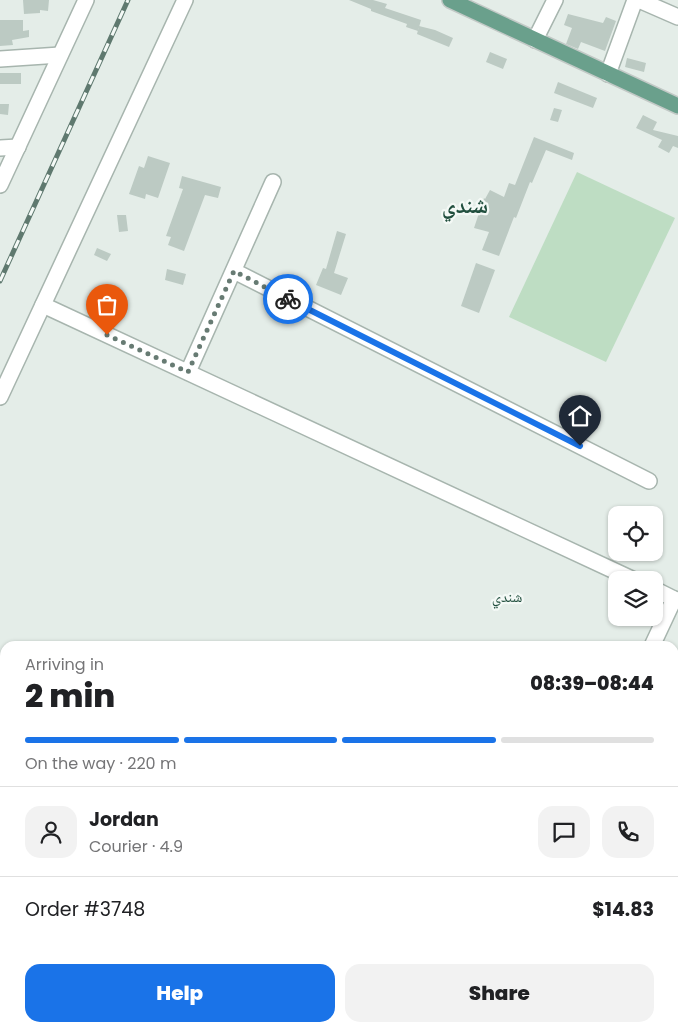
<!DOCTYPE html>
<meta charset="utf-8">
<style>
:root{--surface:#fff;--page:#f2f2f2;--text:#202124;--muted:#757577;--line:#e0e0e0;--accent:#1a73e8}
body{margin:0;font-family:Poppins,"Noto Naskh Arabic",sans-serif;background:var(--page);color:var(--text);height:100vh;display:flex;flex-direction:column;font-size:19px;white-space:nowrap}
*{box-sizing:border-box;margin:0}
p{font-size:16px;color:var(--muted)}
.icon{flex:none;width:28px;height:28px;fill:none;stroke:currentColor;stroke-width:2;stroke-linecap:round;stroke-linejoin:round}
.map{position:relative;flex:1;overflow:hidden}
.drawer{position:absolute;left:0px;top:641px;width:679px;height:391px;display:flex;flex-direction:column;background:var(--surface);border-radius:15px 15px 0 0;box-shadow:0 1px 4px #0004}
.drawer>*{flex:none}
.controls{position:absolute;left:608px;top:506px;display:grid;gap:10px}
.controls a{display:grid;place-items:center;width:55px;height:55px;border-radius:10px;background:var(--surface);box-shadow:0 1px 4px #0004;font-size:25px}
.pin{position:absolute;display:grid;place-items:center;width:42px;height:42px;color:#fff;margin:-51px -21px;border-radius:50% 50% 50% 0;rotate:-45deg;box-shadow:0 0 5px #0007}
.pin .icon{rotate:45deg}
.courier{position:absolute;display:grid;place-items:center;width:50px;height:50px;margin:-25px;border:4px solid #1a73e8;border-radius:50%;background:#fff;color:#222;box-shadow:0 1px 6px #0007}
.summary em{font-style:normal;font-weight:800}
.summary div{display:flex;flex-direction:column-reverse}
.summary{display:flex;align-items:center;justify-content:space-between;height:85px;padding:0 25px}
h1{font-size:32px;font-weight:800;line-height:38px}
.bar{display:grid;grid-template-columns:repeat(4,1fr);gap:8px 5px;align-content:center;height:60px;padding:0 25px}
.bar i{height:6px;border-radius:4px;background:var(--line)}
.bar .selected{background:var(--accent)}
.bar p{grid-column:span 4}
.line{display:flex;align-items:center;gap:12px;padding:0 25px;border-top:1px solid var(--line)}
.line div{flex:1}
.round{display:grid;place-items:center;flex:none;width:52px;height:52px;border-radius:15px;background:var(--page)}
.cta{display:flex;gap:10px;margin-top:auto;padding:10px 25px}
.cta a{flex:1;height:58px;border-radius:15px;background:var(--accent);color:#fff;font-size:20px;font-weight:800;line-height:58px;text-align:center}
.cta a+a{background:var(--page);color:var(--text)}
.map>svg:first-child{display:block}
</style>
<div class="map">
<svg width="678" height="1032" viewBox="0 0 678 1032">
<rect width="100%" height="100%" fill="#e4ede8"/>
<!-- green -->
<path fill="#beddc3" d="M577 172 675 218 606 362 509 317Z"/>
<!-- building -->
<g fill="#bccac3">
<path d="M23 0H49L48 11 40 10V13L24 14Z"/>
<path d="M349 0H373L387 4 385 8 421 20 418 31 406 27 407 24 371 11V9Z"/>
<path d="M568 14 603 23 606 17 616 21 605 51 581 42 578 49 566 44 572 28 564 25Z"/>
<path d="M0 20H23V31L29 30V37L12 40 13 45 0 46Z"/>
<path d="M419 26 435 30 453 38 449 47 417 34Z"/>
<path d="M490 52 507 59 503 69 486 62Z"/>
<path d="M627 58 646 63 644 72 625 67Z"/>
<rect x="0" y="73" width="21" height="11"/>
<path d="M558 82 597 98 593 108 554 93Z"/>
<path d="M0 104H9L8 115 0 114Z"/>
<path d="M554 108 562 110 558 122 550 120Z"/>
<path d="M643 115 657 122 653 130 678 136V148L673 146 669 153 658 147 662 140 636 128Z"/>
<path d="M534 137 574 153 572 160 546 150 532 183 530 182 516 218 514 217 499 256 482 250 489 232 474 228 484 198 485 199 490 190 504 197 509 183 515 185Z"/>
<path d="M148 156 170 163 158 198 146 194 145 199 129 194 139 166 144 168Z"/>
<path d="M182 176 221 187 218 198 205 195 184 251 168 245 171 237 166 236 183 189 179 188Z"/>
<path d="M117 215H126L128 231 119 232Z"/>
<path d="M337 231 346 234 334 273 348 278 341 295 316 285 323 268 326 269Z"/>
<path d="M97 248 111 254 107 261 94 255Z"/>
<path d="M476 263 495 270 479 313 461 306Z"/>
<path d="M167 269 186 274 183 285 165 280Z"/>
</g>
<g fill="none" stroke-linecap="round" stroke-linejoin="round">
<!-- minor casing -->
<g stroke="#a7b5ae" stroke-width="18">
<g id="minor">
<path d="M639 0 678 17"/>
<path d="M535 40 555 0"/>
<path d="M0 59 60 55"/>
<path d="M608 74 635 0"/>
<path d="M0 148 18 147"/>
<path d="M0 185 86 0"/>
<path d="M234 271 649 481"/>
<path d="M43 305 634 580"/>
<path d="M188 372 273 182"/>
<path d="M0 397 185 0"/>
<path d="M654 589 678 601"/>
<path d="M652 646 674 599"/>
<path d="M0 681 5 683"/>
<path d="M674 696 678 698"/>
<path d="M0 752 5 754"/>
<path d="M0 811 5 800"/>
<path d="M0 861 5 863"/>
<path d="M0 951 5 953"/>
<path d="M674 959 678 961"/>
<path d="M0 1017 5 1019"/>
<path d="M24 1028 34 1032"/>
<path d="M163 1028 173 1032"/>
<path d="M374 1028 384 1032"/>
<path d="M81 1032 83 1028"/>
<path d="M272 1032 274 1028"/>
<path d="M485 1032 487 1028"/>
</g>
</g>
<!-- major casing -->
<g stroke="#c2c9c6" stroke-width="18">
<path id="major" d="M450 0 678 106"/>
</g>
<!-- minor -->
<use href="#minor" stroke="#fff" stroke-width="15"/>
<!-- major -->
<use href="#major" stroke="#6aa08c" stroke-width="15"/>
<!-- rail casing -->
<g stroke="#5f796f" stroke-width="5">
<path id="rail" d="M0 281 128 0"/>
</g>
<!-- rail -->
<use href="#rail" stroke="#f4f9f6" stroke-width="3" stroke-dasharray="9" stroke-linecap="butt"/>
</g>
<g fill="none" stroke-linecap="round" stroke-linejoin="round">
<!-- done -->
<path stroke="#677b73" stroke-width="5" stroke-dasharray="0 9" d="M107 335 188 372 234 271 288 299"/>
<!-- route -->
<path stroke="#1a73e8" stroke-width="6" d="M288 299 580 446"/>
</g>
<g text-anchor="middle" stroke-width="4.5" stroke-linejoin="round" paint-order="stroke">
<!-- quarter labels -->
<g font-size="15" fill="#214f3e" stroke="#f4f9f6">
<text x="507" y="602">شندي</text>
</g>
<!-- town labels -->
<g font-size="22" font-weight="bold" fill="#214f3e" stroke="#f4f9f6">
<text x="465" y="213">شندي</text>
</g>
</g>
</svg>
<div class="controls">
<a><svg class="icon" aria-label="locate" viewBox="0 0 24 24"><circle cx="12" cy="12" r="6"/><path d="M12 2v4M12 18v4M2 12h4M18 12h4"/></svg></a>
<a><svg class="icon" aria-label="layers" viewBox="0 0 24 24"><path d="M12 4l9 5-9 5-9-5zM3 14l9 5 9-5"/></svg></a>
</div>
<div class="pin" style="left:107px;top:335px;background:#ea580c"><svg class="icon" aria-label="bag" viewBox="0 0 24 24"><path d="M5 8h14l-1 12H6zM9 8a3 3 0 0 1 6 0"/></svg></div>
<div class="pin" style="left:580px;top:446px;background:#1f2937"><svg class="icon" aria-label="home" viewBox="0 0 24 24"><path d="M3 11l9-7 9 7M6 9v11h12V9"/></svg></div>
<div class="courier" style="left:288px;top:299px"><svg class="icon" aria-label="bike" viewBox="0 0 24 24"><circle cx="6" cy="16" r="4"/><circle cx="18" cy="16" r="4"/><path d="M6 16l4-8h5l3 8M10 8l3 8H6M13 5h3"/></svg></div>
<section class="drawer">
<div class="summary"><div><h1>2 min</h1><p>Arriving in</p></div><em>08:39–08:44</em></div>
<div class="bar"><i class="selected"></i><i class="selected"></i><i class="selected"></i><i></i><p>On the way · 220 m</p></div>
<div class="line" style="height:90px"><a class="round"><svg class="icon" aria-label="person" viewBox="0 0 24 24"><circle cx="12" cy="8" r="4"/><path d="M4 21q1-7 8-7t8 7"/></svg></a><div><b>Jordan</b><p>Courier · 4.9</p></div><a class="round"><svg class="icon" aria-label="chat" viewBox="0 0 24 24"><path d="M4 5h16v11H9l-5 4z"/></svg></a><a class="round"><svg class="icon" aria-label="phone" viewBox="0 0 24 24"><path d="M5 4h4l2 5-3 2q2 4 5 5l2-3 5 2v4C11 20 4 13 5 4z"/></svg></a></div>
<div class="line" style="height:65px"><div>Order #3748</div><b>$14.83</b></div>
<div class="cta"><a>Help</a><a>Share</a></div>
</section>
</div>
